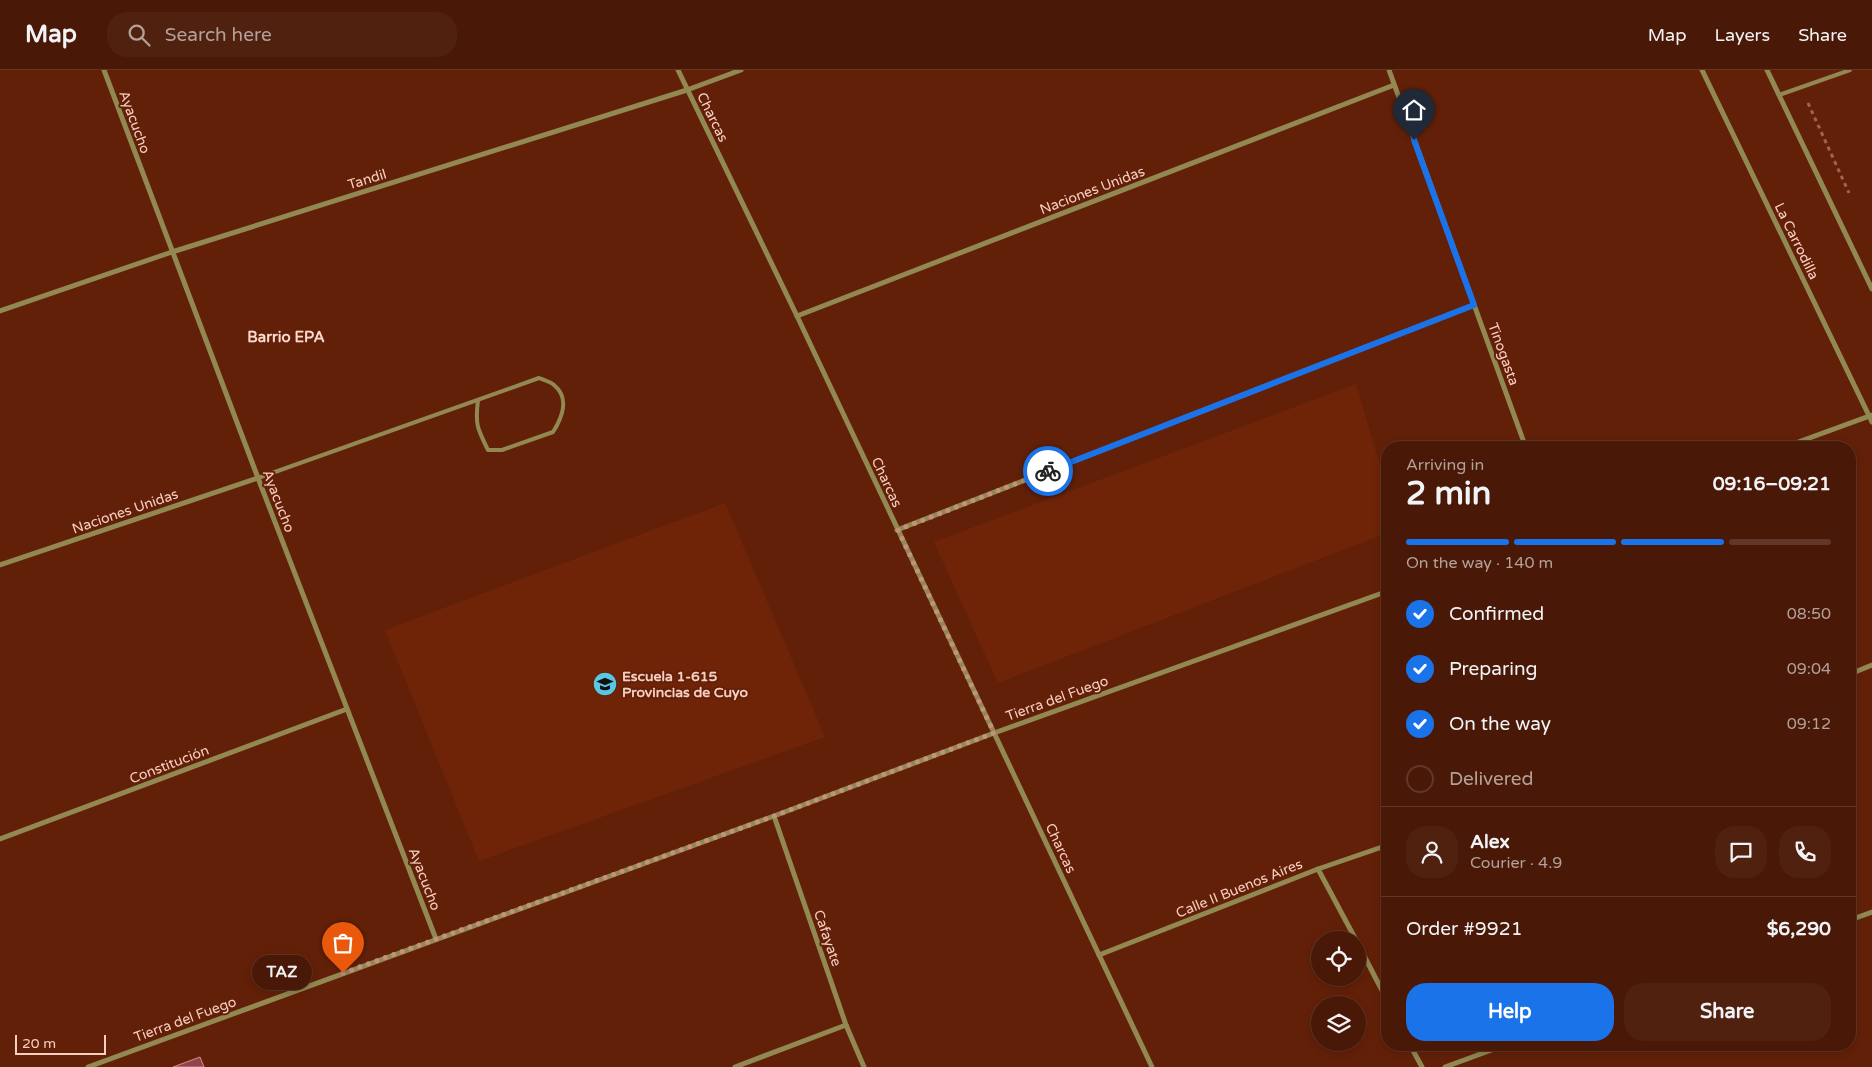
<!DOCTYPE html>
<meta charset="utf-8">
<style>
:root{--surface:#4a1806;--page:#512110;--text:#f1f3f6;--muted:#b2a09b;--line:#613728;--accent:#1a73e8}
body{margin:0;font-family:"Varela Round",sans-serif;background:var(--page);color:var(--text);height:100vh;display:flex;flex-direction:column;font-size:19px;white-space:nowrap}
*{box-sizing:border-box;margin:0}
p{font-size:16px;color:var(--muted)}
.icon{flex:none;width:28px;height:28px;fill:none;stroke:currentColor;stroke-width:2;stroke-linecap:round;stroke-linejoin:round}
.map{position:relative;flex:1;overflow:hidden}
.side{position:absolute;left:1381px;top:371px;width:475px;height:610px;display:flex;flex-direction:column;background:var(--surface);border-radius:20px;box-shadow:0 2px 8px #0003,0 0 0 1px var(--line)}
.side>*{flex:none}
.controls{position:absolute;left:1311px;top:861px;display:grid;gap:10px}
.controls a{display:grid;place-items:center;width:55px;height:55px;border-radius:50%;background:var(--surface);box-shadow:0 2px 8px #0003,0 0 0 1px var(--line);font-size:25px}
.scale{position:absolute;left:15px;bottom:12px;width:91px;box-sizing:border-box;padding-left:5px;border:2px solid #f8cec1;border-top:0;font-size:14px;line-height:18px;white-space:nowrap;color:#f8cec1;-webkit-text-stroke:4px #632008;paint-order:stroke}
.pin{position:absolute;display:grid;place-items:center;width:42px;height:42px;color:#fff;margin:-51px -21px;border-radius:50% 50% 50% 0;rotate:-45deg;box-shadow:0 0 5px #0007}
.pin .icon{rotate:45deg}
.courier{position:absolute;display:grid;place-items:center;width:50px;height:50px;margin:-25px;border:4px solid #1a73e8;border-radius:50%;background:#fff;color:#222;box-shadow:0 1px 6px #0007}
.bubble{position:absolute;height:35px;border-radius:18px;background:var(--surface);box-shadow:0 2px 8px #0003,0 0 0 1px var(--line);font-size:16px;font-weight:700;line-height:35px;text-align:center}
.head em{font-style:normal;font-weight:700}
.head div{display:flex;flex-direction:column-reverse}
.head{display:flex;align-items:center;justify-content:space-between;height:85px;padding:0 25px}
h1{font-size:32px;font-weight:700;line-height:38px}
.bar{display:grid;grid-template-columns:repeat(4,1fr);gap:8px 5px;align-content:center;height:60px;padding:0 25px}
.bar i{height:6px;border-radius:4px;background:var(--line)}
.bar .on{background:var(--accent)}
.bar p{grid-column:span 4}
.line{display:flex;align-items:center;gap:12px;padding:0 25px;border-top:1px solid var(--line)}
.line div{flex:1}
.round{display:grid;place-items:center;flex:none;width:52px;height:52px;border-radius:20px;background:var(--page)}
ol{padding:0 25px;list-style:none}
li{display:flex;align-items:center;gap:15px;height:55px}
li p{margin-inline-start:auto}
li .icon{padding:5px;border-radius:50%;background:var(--accent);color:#fff;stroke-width:4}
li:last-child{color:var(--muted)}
li i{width:28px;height:28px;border:2px solid var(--line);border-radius:50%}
.cta{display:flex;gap:10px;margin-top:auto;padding:10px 25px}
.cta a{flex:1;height:58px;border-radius:20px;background:var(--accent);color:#fff;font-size:20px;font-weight:700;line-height:58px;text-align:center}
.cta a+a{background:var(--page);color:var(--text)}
header{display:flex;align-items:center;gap:30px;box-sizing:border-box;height:70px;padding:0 25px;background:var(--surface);border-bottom:1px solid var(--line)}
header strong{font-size:24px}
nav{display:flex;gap:28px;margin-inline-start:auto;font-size:18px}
.search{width:350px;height:45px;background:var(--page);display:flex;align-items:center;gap:12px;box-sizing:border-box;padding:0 18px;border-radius:20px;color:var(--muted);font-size:19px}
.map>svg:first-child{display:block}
</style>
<header>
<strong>Map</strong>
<div class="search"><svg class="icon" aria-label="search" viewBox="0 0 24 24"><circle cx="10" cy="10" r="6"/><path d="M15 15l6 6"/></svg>Search here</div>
<nav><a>Map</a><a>Layers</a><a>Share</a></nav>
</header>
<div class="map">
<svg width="1872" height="997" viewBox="0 0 1872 997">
<rect width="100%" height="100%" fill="#632008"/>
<!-- built -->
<g fill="#6f2408">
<path d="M1356 314 1387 419V463L998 613 934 472Z"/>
<path d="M725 433 825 667 479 791 385 560Z"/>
</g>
<!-- building -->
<path fill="#8f4448" stroke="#dd8a8c" d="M200 987 204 997H173Z"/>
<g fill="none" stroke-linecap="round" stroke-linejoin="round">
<!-- path -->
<path stroke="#9d6451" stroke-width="3" stroke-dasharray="4 4" stroke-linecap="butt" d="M1808 33 1849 123"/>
<!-- lane -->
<g stroke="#928852" stroke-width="4">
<path d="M1779 25 1850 0"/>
<path d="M258 408 539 308C544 310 551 312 554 315 570 328 562 348 553 362L502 380H488C477 358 475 354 478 330"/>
</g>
<!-- street -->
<g stroke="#928852" stroke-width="5">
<path d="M104 0 258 408 436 869"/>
<path d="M678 0 797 246 1152 997"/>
<path d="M1389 0 1526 378"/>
<path d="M1702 0 1872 352"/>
<path d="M1767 0 1872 219"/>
<path d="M0 241 172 182 687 20 741 0"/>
<path d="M797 246 1394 15"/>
<path d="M1782 378 1872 345"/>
<path d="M897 460 1474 235"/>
<path d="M0 495 258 408"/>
<path d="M1850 604 1872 595"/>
<path d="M774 746 846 955 864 997"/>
<path d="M0 769 347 639"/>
<path d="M1318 799 1356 870"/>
<path d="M1850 850 1872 842"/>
<path d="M1358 874 1388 932"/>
<path d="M1099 885 1318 799 1388 775"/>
<path d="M1410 975 1422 997"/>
<path d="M88 997 774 746 994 663 1388 521"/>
<path d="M735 997 846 955"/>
<path d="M1445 997 1505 975"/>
</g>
</g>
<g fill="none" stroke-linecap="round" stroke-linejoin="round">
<!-- done -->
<path stroke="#c49180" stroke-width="5" stroke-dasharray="0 9" d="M343 903 774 746 994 663 898 460 1048 401"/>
<!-- route -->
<path stroke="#1a73e8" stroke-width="6" d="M1048 401 1474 235 1414 70"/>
</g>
<!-- icons -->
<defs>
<g id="school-disc" transform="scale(1.25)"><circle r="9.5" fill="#5ac8e5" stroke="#632008"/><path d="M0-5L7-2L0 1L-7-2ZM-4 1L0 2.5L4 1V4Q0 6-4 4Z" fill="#111"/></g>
</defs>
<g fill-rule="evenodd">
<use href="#school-disc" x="605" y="614"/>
</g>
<g text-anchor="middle" stroke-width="4" stroke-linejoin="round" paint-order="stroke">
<!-- street labels -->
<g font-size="14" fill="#f8cec1" stroke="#632008">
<text transform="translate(713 47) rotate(64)" y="5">Charcas</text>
<text transform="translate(135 52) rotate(70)" y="5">Ayacucho</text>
<text transform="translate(367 109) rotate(-17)" y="5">Tandil</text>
<text transform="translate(1092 120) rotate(-21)" y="5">Naciones Unidas</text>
<text transform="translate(1797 171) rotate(64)" y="5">La Carrodilla</text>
<text transform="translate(1504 284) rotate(70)" y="5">Tinogasta</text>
<text transform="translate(887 412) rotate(65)" y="5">Charcas</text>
<text transform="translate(279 431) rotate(69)" y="5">Ayacucho</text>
<text transform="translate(125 441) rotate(-19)" y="5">Naciones Unidas</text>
<text transform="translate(1057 628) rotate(-20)" y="5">Tierra del Fuego</text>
<text transform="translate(169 694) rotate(-21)" y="5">Constitución</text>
<text transform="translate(1061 778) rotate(65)" y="5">Charcas</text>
<text transform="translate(425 809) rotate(69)" y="5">Ayacucho</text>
<text transform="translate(1239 818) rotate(-22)" y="5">Calle II Buenos Aires</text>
<text transform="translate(828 868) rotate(71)" y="5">Cafayate</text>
<text transform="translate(185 949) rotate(-20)" y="5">Tierra del Fuego</text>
</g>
<!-- poi labels -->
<g font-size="14" font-weight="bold" fill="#f8cec1" stroke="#632008" text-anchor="start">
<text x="622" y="611">Escuela 1-615<tspan x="622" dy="16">Provincias de Cuyo</tspan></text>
</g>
<!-- neighbourhood labels -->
<g font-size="15" font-weight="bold" fill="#fcdacf" stroke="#632008">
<text x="286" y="272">Barrio EPA</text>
</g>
</g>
</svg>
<div class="controls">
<a><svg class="icon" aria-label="locate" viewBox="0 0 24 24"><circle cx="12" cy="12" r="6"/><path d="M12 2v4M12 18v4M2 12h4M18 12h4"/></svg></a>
<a><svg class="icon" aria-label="layers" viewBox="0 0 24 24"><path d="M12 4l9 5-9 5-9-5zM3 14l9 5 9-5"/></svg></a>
</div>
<div class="scale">20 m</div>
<div class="pin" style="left:343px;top:903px;background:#ea580c"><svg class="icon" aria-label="bag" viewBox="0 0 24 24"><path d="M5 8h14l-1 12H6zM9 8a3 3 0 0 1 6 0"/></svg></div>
<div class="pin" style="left:1414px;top:70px;background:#1f2937"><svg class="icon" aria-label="home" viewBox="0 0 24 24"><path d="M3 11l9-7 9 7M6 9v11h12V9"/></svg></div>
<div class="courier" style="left:1048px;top:401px"><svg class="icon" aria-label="bike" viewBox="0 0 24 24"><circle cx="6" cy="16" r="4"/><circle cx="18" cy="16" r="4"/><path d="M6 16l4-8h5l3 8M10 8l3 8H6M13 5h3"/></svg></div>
<div class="bubble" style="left:252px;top:885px;width:60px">TAZ</div>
<section class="side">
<div class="head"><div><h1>2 min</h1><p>Arriving in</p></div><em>09:16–09:21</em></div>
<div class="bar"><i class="on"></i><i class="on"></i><i class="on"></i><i></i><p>On the way · 140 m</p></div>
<ol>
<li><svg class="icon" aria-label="check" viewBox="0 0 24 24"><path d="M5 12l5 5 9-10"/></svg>Confirmed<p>08:50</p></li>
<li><svg class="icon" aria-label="check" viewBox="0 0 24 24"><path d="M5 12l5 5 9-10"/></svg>Preparing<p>09:04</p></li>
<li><svg class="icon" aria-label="check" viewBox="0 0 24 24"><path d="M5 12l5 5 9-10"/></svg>On the way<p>09:12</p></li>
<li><i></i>Delivered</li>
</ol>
<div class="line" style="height:90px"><a class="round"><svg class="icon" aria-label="person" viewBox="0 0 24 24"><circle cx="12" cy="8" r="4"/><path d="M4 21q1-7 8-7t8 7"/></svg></a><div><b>Alex</b><p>Courier · 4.9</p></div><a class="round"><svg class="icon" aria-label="chat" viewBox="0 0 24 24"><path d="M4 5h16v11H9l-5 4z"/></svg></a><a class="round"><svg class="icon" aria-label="phone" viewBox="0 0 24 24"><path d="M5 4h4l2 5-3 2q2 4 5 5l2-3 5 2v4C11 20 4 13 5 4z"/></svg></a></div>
<div class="line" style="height:65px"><div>Order #9921</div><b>$6,290</b></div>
<div class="cta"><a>Help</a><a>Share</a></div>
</section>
</div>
